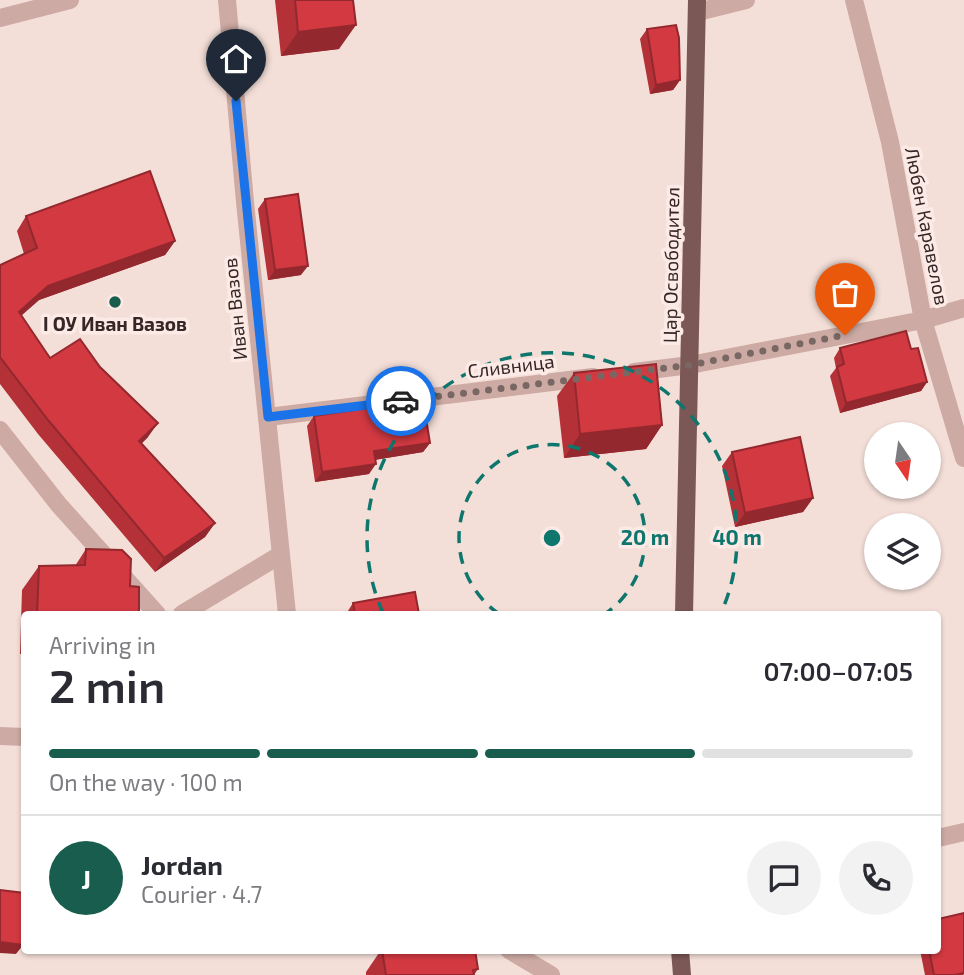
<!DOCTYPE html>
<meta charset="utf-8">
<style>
:root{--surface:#fff;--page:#f2f2f3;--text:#2b2b33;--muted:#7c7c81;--line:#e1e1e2;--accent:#185d4d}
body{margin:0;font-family:"Exo 2",sans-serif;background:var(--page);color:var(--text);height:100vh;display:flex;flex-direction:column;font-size:26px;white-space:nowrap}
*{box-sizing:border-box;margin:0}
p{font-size:23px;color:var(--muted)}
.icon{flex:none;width:38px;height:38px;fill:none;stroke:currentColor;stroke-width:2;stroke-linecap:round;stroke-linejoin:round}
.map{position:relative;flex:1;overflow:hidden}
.panel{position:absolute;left:21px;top:611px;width:920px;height:343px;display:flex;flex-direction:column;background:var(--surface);border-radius:7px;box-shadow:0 2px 5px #0004}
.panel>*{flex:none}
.needle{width:46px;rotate:167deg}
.buttons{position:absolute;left:864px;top:422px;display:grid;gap:14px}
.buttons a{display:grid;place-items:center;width:77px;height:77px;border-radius:50%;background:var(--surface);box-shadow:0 2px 5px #0004;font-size:35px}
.pin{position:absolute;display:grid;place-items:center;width:60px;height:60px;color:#fff;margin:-72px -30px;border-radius:50% 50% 50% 0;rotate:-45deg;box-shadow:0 0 7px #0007}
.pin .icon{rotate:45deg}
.courier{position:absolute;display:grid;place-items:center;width:70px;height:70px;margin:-35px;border:5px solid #1a73e8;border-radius:50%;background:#fff;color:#222;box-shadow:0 2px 9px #0007}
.headline em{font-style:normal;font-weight:600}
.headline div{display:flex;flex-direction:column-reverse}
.headline{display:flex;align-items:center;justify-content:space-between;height:119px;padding:0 28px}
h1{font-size:46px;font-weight:600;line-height:52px}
.bar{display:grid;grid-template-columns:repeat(4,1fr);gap:10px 7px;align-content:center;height:84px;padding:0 28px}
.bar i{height:9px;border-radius:5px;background:var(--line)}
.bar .active{background:var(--accent)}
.bar p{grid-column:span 4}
.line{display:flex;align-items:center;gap:18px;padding:0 28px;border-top:2px solid var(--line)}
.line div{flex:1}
.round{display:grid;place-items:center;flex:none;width:74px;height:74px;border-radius:37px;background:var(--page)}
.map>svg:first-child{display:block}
</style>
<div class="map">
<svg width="964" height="975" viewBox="0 0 964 975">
<rect width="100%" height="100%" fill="#f4dfd8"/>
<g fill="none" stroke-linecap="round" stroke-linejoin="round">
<!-- minor -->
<g stroke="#cdaaa3" stroke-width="18">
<path d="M227 0 245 202 287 614"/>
<path d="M854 0 890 142 923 320 964 458"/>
<path d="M698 12 746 0"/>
<path d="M0 18 70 0"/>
<path d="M634 372 690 365 923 320 964 308"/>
<path d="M268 417 593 377"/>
<path d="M0 430 59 505 157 614"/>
<path d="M182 614 280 555"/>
<path d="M0 736 24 737"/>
<path d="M938 838 964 832"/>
<path d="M509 950 551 975"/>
</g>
<!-- major -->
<g stroke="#7b5755" stroke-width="18">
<path d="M684 614 697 0"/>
<path d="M680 950 682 975"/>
</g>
</g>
<!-- wall -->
<g fill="#b53138">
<path d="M275 0H353L339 49 281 56Z"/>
<path d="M647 29 680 80 673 90 650 94 640 39Z"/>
<path d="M265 199 301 275 268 280 258 209Z"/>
<path d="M26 216 175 241 165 255 39 300 21 316 50 358 148 437 141 444 215 523 205 537 155 572 38 434 0 384V265L24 254 17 231Z"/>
<path d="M840 348 911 349 927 382 921 391 840 413 830 376 836 368 834 358Z"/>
<path d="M574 373 662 425 646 449 564 458 557 396Z"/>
<path d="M314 416 430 443 423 452 375 460 369 474 315 482 307 426Z"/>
<path d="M732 452 813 498 803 512 735 527 722 466Z"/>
<path d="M86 549 130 586 139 614H24V654H20L22 590 39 566H75Z"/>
<path d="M353 603 419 614H346Z"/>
<path d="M381 950H475L478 969 474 975H366V972Z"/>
<path d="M920 950H938L964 975H925Z"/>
</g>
<!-- shaded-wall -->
<g fill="#93282e">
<path d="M356 25 339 49 281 56 298 32Z"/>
<path d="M680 80 673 90 650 94 656 85Z"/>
<path d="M175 241 165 255 39 300 9 326 19 312 48 286Z"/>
<path d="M308 266 301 275 268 280 275 270Z"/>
<path d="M927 382 921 391 840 413 846 403Z"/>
<path d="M158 423 148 437 129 456 139 441Z"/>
<path d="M662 425 646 449 564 458 580 434Z"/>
<path d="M430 443 423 452 367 461 374 451Z"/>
<path d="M376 464 369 474 315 482 322 472Z"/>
<path d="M813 498 803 512 735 527 745 513Z"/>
<path d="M215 523 205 537 155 572 164 558Z"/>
<path d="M0 942 23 945 16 954 0 953Z"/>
</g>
<!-- building -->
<g fill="#d23941" stroke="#93282e" stroke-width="2">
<path d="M295 0H353L356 25 298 32Z"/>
<path d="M676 25 679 38 680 80 656 85 647 29Z"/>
<path d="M150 171 175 241 48 286 19 312 50 358 80 339 100 367 158 423 139 441 215 523 164 558 48 420 0 357V265L37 248 26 216Z"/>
<path d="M298 194 308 266 275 270 265 199Z"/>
<path d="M906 331 911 349 918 348 927 382 846 403 837 367 844 364 840 348Z"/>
<path d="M656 364 662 425 580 434 574 373Z"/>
<path d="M423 400 430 443 374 451 376 464 322 472 314 416Z"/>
<path d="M800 437 813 498 745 513 732 452Z"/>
<path d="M86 549 122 550 131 559 130 586 139 587V614H37L39 566 85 565Z"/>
<path d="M415 592 419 614H355L353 603Z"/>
<path d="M0 890 24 893V929L23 945 0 942Z"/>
<path d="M964 913V973L955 975H934L929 950H938V919Z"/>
<path d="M382 950H475L478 969 473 970 474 975H386Z"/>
</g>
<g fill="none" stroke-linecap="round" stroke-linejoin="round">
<!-- done -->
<path stroke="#796764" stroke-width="7" stroke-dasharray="0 12.6" d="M401 401 690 365 845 335"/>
<!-- route -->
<path stroke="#1a73e8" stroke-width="9" d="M236 101 268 417 401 401"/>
</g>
<!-- distance rings -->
<g fill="none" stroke="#0f766e" stroke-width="3.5" stroke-dasharray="12 9">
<path d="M499 614A93 93 0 1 1 605 614"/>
<path d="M383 613A185 185 0 1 1 721 613"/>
</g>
<!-- markers -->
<circle fill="#185d4d" stroke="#fbeae5" stroke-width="2.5" cx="115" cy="302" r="7"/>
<g text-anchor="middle" stroke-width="7" stroke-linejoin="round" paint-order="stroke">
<!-- street labels -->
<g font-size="19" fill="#372626" stroke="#fbeae5">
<text transform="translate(927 226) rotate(79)" y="7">Любен Каравелов</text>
<text transform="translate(671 265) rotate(-89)" y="7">Цар Освободител</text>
<text transform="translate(235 309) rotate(-96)" y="7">Иван Вазов</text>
<text transform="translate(511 366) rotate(-7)" y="7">Сливница</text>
</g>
<!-- poi labels -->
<g font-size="19" font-weight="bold" fill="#372626" stroke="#fbeae5">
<text x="115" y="331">I ОУ Иван Вазов</text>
</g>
</g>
<circle cx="552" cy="538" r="10" fill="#0f766e" stroke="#fbeae5" stroke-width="3.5"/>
<g font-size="21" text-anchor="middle" font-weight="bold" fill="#0f766e" stroke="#fbeae5" stroke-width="7" stroke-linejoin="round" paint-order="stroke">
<text x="645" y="545">20 m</text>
<text x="737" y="545">40 m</text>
</g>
</svg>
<div class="buttons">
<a><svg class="needle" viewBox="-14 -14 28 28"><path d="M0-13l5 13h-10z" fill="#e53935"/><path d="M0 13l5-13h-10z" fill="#7c7c81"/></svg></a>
<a><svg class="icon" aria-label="layers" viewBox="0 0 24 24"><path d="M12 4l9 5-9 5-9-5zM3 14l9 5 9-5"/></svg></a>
</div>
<div class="pin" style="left:845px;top:335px;background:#ea580c"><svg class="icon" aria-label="bag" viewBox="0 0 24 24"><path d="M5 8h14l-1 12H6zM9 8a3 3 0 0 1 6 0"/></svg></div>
<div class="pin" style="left:236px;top:101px;background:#1f2937"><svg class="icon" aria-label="home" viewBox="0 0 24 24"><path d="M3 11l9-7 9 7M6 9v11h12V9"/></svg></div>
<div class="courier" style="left:401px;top:401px"><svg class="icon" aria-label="car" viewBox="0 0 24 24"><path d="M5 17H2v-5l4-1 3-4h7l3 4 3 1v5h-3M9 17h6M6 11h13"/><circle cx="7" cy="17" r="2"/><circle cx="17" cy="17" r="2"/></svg></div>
<section class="panel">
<div class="headline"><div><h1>2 min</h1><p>Arriving in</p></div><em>07:00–07:05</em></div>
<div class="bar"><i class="active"></i><i class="active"></i><i class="active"></i><i></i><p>On the way · 100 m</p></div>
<div class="line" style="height:126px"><b class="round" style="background:var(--accent);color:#fff">J</b><div><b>Jordan</b><p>Courier · 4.7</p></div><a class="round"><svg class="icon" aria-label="chat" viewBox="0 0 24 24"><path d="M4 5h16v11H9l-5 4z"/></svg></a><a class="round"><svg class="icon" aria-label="phone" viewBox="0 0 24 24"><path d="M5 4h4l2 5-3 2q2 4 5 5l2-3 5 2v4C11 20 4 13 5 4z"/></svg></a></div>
</section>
</div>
